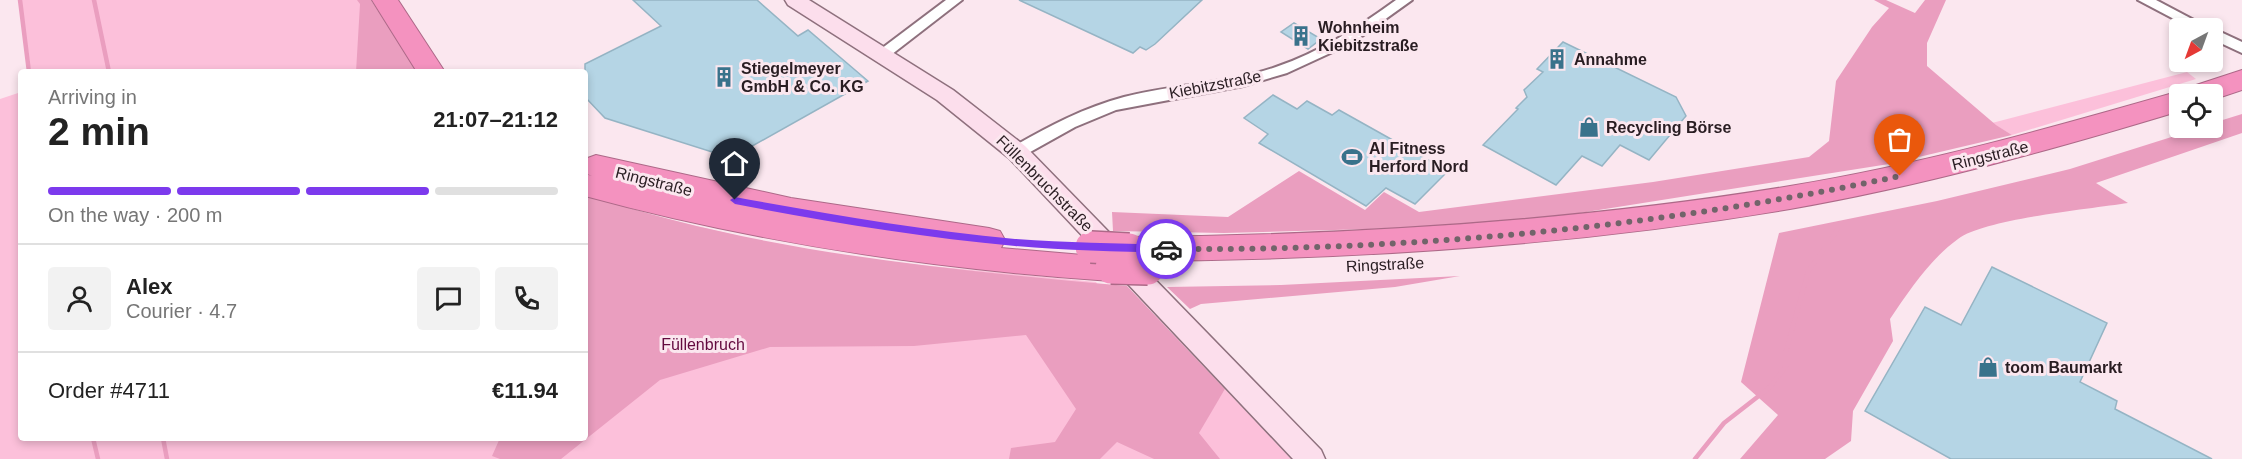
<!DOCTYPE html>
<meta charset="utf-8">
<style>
:root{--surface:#fff;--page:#f2f2f2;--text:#222;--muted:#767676;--line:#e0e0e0;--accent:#7c3aed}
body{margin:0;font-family:Helvetica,sans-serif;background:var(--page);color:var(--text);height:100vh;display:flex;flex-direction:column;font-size:22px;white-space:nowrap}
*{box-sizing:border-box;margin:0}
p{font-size:20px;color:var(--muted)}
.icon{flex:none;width:33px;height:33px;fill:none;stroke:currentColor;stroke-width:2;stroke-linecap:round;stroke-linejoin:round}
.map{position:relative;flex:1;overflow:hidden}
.sheet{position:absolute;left:18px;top:69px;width:570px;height:372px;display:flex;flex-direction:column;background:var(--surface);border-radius:6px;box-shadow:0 3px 9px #0003}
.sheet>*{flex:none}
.needle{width:39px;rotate:221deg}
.buttons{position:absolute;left:2169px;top:18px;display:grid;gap:12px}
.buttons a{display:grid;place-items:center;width:54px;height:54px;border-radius:6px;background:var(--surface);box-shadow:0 3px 9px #0003;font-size:30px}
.pin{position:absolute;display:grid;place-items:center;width:51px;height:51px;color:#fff;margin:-62px -26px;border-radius:50% 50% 50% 0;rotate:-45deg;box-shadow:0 0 6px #0007}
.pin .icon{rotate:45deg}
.courier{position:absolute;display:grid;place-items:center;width:60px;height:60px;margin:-30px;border:4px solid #7c3aed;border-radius:50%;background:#fff;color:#222;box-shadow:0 2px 8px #0007}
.summary em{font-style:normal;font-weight:700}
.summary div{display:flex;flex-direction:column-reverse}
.summary{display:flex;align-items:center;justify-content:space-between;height:102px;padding:0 30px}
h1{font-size:39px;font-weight:700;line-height:45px}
.bar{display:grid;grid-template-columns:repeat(4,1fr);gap:9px 6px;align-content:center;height:72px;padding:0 30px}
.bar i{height:8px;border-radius:4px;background:var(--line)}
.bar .on{background:var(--accent)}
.bar p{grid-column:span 4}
.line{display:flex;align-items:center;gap:15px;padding:0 30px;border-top:2px solid var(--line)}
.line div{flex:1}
.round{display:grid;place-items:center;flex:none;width:63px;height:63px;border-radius:6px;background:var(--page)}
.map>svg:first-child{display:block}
</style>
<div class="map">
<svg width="2242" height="459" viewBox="0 0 2242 459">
<rect width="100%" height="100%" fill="#fbe7ef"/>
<!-- green -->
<g fill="#fcc0da">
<path d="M21 0H370L414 72H31Z"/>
<path d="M2187 72 2196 79 2012 135 1992 123Z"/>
<path d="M21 92V438H585L612 206 764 242 870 260 1096 282 1198 432 1225 389 1291 459H0V99Z"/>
</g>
<!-- forest -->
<g fill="#ea9ebf">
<path d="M357 0H371L418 72H356L360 4Z"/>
<path d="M1874 0H1886L1915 13 1925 0H1946L1927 43V66L1996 125 2012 135 1889 164 1542 219 1407 228 1224 233 1113 231 1112 212 1228 217 1299 171 1365 210 1384 192 1419 212 1653 182 1809 157 1829 141 1836 81 1872 27 1889 8Z"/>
<path d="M2242 114V133L2096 183 2128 203C2090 209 1984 219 1958 239 1930 259 1909 291 1890 319L1893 341 1853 411 1851 441 1825 459H1740L1778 415 1741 382 1779 233 1937 201 2070 169 2200 128H2212L2213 123Z"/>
<path d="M585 194C760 253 944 269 1127 286L1225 389 1199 433 1220 459H1154L1117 442 1100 459H1009L1011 448 1055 442 1076 409 1026 335 914 346 770 347 660 380 561 459H500L492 456 500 438H585Z"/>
<path d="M1460 276 1395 287 1201 304 1190 309 1167 287 1281 285Z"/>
</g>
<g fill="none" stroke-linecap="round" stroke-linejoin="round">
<!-- stream -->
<g stroke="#ea9ebf" stroke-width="4.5">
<path d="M20 0 29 72"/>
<path d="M94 0 109 72"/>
<path d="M1865 156 1879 127"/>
<path d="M93 438 98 459"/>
<path d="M163 438 167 459"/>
<path d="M1695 459 1724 423 1769 388 1786 366V351L1808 272 1837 230"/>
</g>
</g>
<!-- building -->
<g fill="#b5d5e5" stroke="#95b4c4" stroke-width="1.5">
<path d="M633 0H757L798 36 808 30 868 81 731 158 605 118 585 97V64L661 26Z"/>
<path d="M1019 0H1202L1155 44 1146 50 1140 47 1133 53Z"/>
<path d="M1294 23 1321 39 1308 49 1281 32Z"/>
<path d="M1563 42 1676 97 1686 116 1649 160 1620 145 1602 166 1582 156 1556 185 1483 145 1518 109 1516 108 1527 97 1524 90 1543 72 1537 69Z"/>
<path d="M1273 95 1297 109 1307 101 1332 115 1339 110 1448 171 1415 204 1386 188 1366 206 1259 143 1268 134 1244 118Z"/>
<path d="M1992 267 2107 323 2080 382 2117 401 2115 409 2212 459H1951L1865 411 1925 307 1961 325Z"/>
</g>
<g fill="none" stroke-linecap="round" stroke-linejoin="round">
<!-- street casing -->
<g stroke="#8e707d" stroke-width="4">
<g id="street">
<path d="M946 0H962L887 58H877L875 55 877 52Z"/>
<path d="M1396 0H1412L1352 43 1287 73 1243 86 1116 110 1075 127 1023 156H1011L1009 152 1011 148C1047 127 1083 108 1124 97 1174 84 1227 84 1276 67 1320 52 1359 27 1396 0Z"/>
<path d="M2138 0H2156L2209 28H2191Z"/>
<path d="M2211 28H2212L2242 42V53L2212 39Z"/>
</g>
</g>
<!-- secondary casing -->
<g stroke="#8e707d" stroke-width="3">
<path id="secondary" d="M785 0H809L953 90 1025 146 1321 450 1325 459H1293L1009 158 937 100 788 5Z"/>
</g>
<!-- highway casing -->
<g stroke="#ad6988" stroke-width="2">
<g id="highway">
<path d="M372 0H398L445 72H417Z"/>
<path d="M2242 70V90L2212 100V94H2180V111C2051 150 1922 186 1790 209 1571 246 1351 260 1129 261L1120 258 1127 268 1122 277 1111 281C932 269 758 243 585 196V174L592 176 585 173V159L596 155 791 198 989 228 1000 231 1005 240 1001 248 1118 258 1113 249 1118 240 1129 237C1351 235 1571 222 1790 186 1923 164 2051 128 2180 91L2186 93 2190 87Z"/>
</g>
</g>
<!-- street -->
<use href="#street" fill="#fff" fill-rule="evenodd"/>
<!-- secondary -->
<use href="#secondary" fill="#fcdeec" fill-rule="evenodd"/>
<!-- highway -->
<use href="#highway" fill="#f492bf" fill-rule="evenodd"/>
<!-- highway-bridge casing -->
<g stroke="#ad6988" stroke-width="34" stroke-linecap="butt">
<g id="highway-bridge">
<path d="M1091 247 1129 249"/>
<path d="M1111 268 1148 269"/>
</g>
</g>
<!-- highway-bridge -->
<use href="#highway-bridge" stroke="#f492bf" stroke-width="31"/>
</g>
<!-- route -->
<path fill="#7c3aed" d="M735 197C828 214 921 230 1015 239 1065 243 1116 243 1166 245L1171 249 1166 253C1116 251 1065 251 1015 246 921 237 828 222 735 204L730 200Z"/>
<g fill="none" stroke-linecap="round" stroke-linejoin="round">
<!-- done -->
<path stroke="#72646a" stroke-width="6" stroke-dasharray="0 10.8" d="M1166 249C1413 251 1660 227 1900 176"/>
</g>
<!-- icons -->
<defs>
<g id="building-bare" transform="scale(1.62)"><path d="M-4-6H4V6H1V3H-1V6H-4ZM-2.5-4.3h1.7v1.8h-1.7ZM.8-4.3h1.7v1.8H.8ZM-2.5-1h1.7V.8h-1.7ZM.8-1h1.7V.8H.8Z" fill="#39728b" stroke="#fbe7ef" stroke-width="2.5" paint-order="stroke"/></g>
<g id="shop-bare" transform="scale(1.62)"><path d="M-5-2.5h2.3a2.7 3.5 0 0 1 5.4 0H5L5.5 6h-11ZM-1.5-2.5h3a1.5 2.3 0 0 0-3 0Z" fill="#39728b" stroke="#fbe7ef" stroke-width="2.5" paint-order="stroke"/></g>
<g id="stadium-bare" transform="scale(1.62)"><path d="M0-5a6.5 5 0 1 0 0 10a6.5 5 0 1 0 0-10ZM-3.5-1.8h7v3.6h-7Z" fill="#39728b" stroke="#fbe7ef" stroke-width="2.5" paint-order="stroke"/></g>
</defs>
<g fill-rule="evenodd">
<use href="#building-bare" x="1301" y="36"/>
<use href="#building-bare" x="1557" y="59"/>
<use href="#building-bare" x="724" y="77"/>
<use href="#shop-bare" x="1589" y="127"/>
<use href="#stadium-bare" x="1352" y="157"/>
<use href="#shop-bare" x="1988" y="367"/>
</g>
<g text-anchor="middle" stroke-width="6" stroke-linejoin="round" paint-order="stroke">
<!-- poi labels -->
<g font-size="16" font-weight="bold" fill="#291d22" stroke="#fbe7ef" text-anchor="start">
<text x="1318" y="33">Wohnheim<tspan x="1318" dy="18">Kiebitzstraße</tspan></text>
<text x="1574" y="65">Annahme</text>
<text x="741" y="74">Stiegelmeyer<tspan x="741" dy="18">GmbH &amp; Co. KG</tspan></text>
<text x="1606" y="133">Recycling Börse</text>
<text x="1369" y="154">AI Fitness<tspan x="1369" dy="18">Herford Nord</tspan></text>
<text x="2005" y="373">toom Baumarkt</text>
</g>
<!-- street labels -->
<g font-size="16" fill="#291d22" stroke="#fbe7ef">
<text transform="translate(1215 84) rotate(-11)" y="6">Kiebitzstraße</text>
<text transform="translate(1990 155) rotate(-14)" y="6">Ringstraße</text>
<text transform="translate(654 181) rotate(14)" y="6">Ringstraße</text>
<text transform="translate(1045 183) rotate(45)" y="6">Füllenbruchstraße</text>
<text transform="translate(1385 264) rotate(-3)" y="6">Ringstraße</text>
</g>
<!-- park labels -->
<g font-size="16" fill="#63093e" stroke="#fbe7ef">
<text x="703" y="350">Füllenbruch</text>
</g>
</g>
</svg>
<div class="buttons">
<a><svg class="needle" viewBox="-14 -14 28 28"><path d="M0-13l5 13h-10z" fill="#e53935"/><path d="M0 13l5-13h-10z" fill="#767676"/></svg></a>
<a><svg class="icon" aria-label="locate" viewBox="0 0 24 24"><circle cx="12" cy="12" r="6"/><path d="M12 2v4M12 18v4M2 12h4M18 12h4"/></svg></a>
</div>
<div class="pin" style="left:1900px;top:176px;background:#ea580c"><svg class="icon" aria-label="bag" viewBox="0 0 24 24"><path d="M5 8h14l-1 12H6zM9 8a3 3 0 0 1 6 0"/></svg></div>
<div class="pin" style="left:735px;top:200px;background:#1f2937"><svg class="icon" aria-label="home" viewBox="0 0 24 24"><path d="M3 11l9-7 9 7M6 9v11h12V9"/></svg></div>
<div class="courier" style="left:1166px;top:249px"><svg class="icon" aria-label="car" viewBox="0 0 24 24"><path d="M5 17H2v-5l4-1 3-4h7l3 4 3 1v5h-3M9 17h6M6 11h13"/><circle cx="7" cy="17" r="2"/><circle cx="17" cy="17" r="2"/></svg></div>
<section class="sheet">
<div class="summary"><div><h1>2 min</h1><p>Arriving in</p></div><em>21:07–21:12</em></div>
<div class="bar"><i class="on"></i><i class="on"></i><i class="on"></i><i></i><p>On the way · 200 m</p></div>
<div class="line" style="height:108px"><a class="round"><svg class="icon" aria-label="person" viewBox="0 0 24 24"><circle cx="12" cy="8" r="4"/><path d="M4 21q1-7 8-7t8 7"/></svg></a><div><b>Alex</b><p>Courier · 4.7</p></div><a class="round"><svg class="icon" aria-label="chat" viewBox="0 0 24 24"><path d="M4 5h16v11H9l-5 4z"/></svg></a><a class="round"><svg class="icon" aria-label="phone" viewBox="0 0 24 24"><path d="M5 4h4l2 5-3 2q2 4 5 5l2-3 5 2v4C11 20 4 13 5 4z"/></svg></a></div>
<div class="line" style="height:78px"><div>Order #4711</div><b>€11.94</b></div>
</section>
</div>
